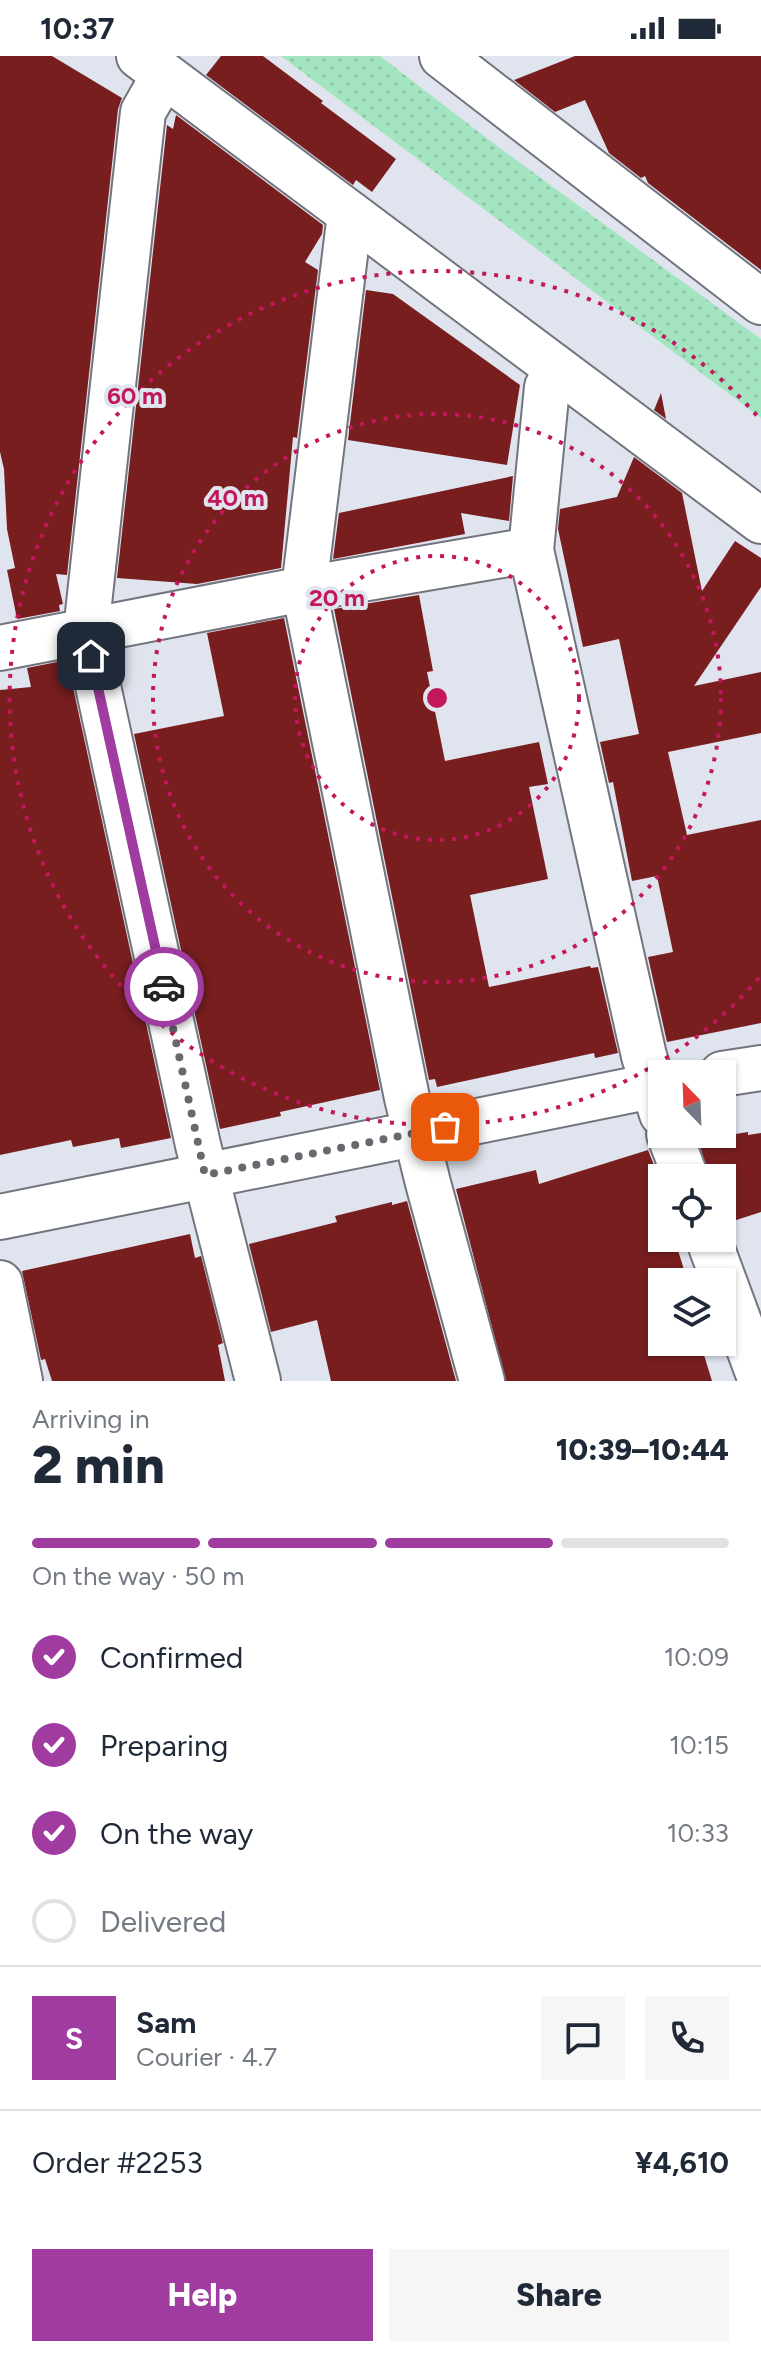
<!DOCTYPE html>
<meta charset="utf-8">
<style>
:root{--surface:#fff;--page:#f6f6f7;--text:#1f2937;--muted:#747a83;--line:#e0e1e3;--accent:#a03ba0}
body{margin:0;font-family:Figtree,sans-serif;background:var(--page);color:var(--text);height:100vh;display:flex;flex-direction:column;font-size:30px;white-space:nowrap}
*{box-sizing:border-box;margin:0}
p{font-size:26px;color:var(--muted)}
.icon{flex:none;width:44px;height:44px;fill:none;stroke:currentColor;stroke-width:2;stroke-linecap:round;stroke-linejoin:round}
.map{position:relative;height:1325px;overflow:hidden}
.side{display:flex;flex-direction:column;background:var(--surface);flex:1}
.side>*{flex:none}
.needle{width:52px;rotate:337deg}
.tools{position:absolute;left:648px;top:1004px;display:grid;gap:16px}
.tools a{display:grid;place-items:center;width:88px;height:88px;border-radius:0px;background:var(--surface);box-shadow:0 2px 6px #0004;font-size:40px}
.pin{position:absolute;display:grid;place-items:center;width:68px;height:68px;color:#fff;margin:-34px;border-radius:16px;box-shadow:0 4px 12px #0006}
.courier{position:absolute;display:grid;place-items:center;width:80px;height:80px;margin:-40px;border:6px solid #a03ba0;border-radius:50%;background:#fff;color:#222;box-shadow:0 2px 10px #0007}
.head em{font-style:normal;font-weight:800}
.head div{display:flex;flex-direction:column-reverse}
.head{display:flex;align-items:center;justify-content:space-between;height:136px;padding:0 32px}
h1{font-size:52px;font-weight:800;line-height:60px}
.bar{display:grid;grid-template-columns:repeat(4,1fr);gap:12px 8px;align-content:center;height:96px;padding:0 32px}
.bar i{height:10px;border-radius:6px;background:var(--line)}
.bar .selected{background:var(--accent)}
.bar p{grid-column:span 4}
.line{display:flex;align-items:center;gap:20px;padding:0 32px;border-top:2px solid var(--line)}
.line div{flex:1}
.round{display:grid;place-items:center;flex:none;width:84px;height:84px;border-radius:0px;background:var(--page)}
ol{padding:0 32px;list-style:none}
li{display:flex;align-items:center;gap:24px;height:88px}
li p{margin-inline-start:auto}
li .icon{padding:8px;border-radius:50%;background:var(--accent);color:#fff;stroke-width:4}
li:last-child{color:var(--muted)}
li i{width:44px;height:44px;border:4px solid var(--line);border-radius:50%}
.action{display:flex;gap:16px;margin-top:auto;padding:16px 32px}
.action a{flex:1;height:92px;border-radius:0px;background:var(--accent);color:#fff;font-size:32px;font-weight:800;line-height:92px;text-align:center}
.action a+a{background:var(--page);color:var(--text)}
.status{display:flex;justify-content:space-between;align-items:center;height:56px;padding:0 40px;background:var(--surface);direction:ltr}
.status svg{height:22px;fill:currentColor}
.map>svg:first-child{display:block}
</style>
<div class="status"><b>10:37</b><svg viewBox="0 0 49 12"><path d="M0 12V9h3v3zM5 12V6h3v6zM10 12V3h3v9zM15 12V0h3v12zM26 1h20v11H26zM47 4h2v5h-2z"/></svg></div>
<div class="map">
<svg width="761" height="1325" viewBox="0 0 761 1325">
<defs>
<pattern id="green-dots" width="8" height="8" patternUnits="userSpaceOnUse" patternTransform="scale(2)"><rect width="8" height="8" fill="#a4e5c1"/><path d="M2 2h.1M6 6h.1" fill="none" stroke="#8dc4a6" stroke-width="1.8" stroke-linecap="round"/></pattern>
</defs>
<rect width="100%" height="100%" fill="#e0e4ee"/>
<!-- green -->
<path fill="url(#green-dots)" d="M281 0H380L497 90 761 283V362Z"/>
<!-- building -->
<g fill="#781e1f">
<path d="M0 0H52L122 42 118 53 67 519 56 518 63 548 59 549 60 555 17 563 7 514 15 512 7 473 4 413 0 396Z"/>
<path d="M221 0H263L323 45 321 47 396 103 372 136 356 124 353 129 206 19Z"/>
<path d="M575 0H761V214L648 127 645 120 641 122 609 97 585 44 555 56 514 24Z"/>
<path d="M176 59 323 169 322 178 305 206 318 214 297 382 293 381 281 512 197 528 117 522 167 69 173 73Z"/>
<path d="M366 234 393 238 520 329 507 409 348 384Z"/>
<path d="M661 337 666 363 654 354Z"/>
<path d="M634 401 682 437 702 535 735 485 761 502V531L694 630 761 616V677L668 696 687 779 761 764V967L667 986 648 901 673 896 657 820 632 825 613 726 609 727 600 686 639 678 619 583 583 591 558 473 560 453 617 441Z"/>
<path d="M513 420 509 465 461 457 465 478 333 503 339 457Z"/>
<path d="M419 539 433 615 427 616 445 705 539 686 548 728 529 731 548 823 470 839 489 931 590 910 591 912 598 911 618 997 595 1002 594 997 437 1031 435 1023 429 1024 334 553Z"/>
<path d="M284 562 380 1034 280 1056 281 1060 220 1073 134 678 224 660 207 577Z"/>
<path d="M67 604 171 1082 121 1092 119 1082 73 1091 71 1084 0 1099V634L31 631 27 612Z"/>
<path d="M748 1076V1079L761 1077V1156L727 1167 722 1162V1122H710L698 1084Z"/>
<path d="M648 1094 662 1129V1182H684L675 1185 688 1226H662V1286H700L712 1325H506L456 1133 536 1114 539 1128Z"/>
<path d="M407 1145 456 1325H331L317 1264 271 1276 249 1188 337 1166 335 1160 392 1146V1149Z"/>
<path d="M190 1178 195 1202 201 1200 223 1287 218 1289 225 1325H52L45 1303 41 1304 22 1215Z"/>
</g>
<g fill="none" stroke-linecap="round" stroke-linejoin="round">
<!-- street casing -->
<g stroke="#72757e" stroke-width="48">
<g id="street">
<path d="M139 0 761 465"/>
<path d="M442 0 761 246"/>
<path d="M164 19 143 56 86 575 198 1089 258 1325"/>
<path d="M350 158 304 533 407 1042 428 1127 482 1325"/>
<path d="M558 315 547 331 531 494 644 1000 662 1058"/>
<path d="M0 592 304 533 531 494"/>
<path d="M669 1078 686 1122"/>
<path d="M708 1182 761 1325"/>
<path d="M0 1227 20 1325"/>
</g>
</g>
<!-- secondary casing -->
<g stroke="#72757e" stroke-width="48">
<g id="secondary">
<path d="M722 1018 761 1012"/>
<path d="M0 1161 662 1028"/>
</g>
</g>
<!-- street -->
<use href="#street" stroke="#fff" stroke-width="44"/>
<!-- secondary -->
<use href="#secondary" stroke="#fff" stroke-width="44"/>
</g>
<g fill="none" stroke-linecap="round" stroke-linejoin="round">
<!-- done -->
<path stroke="#67696f" stroke-width="8" stroke-dasharray="0 14.4" d="M164 931 205 1119 445 1071"/>
<!-- route -->
<path stroke="#a03ba0" stroke-width="10" d="M91 600 164 931"/>
</g>
<!-- distance rings -->
<g fill="none" stroke="#c2185b" stroke-width="4" stroke-dasharray="4 8">
<circle cx="437" cy="642" r="142"/>
<circle cx="437" cy="642" r="284"/>
<path d="M759 922A427 427 0 1 1 759 362"/>
</g>
<circle cx="437" cy="642" r="12" fill="#c2185b" stroke="#e0e4ee" stroke-width="4"/>
<g font-size="24" text-anchor="middle" font-weight="bold" fill="#c2185b" stroke="#e0e4ee" stroke-width="8" stroke-linejoin="round" paint-order="stroke">
<text x="135" y="348">60 m</text>
<text x="236" y="450">40 m</text>
<text x="337" y="550">20 m</text>
</g>
</svg>
<div class="tools">
<a><svg class="needle" viewBox="-14 -14 28 28"><path d="M0-13l5 13h-10z" fill="#e53935"/><path d="M0 13l5-13h-10z" fill="#747a83"/></svg></a>
<a><svg class="icon" aria-label="locate" viewBox="0 0 24 24"><circle cx="12" cy="12" r="6"/><path d="M12 2v4M12 18v4M2 12h4M18 12h4"/></svg></a>
<a><svg class="icon" aria-label="layers" viewBox="0 0 24 24"><path d="M12 4l9 5-9 5-9-5zM3 14l9 5 9-5"/></svg></a>
</div>
<div class="pin" style="left:445px;top:1071px;background:#ea580c"><svg class="icon" aria-label="bag" viewBox="0 0 24 24"><path d="M5 8h14l-1 12H6zM9 8a3 3 0 0 1 6 0"/></svg></div>
<div class="pin" style="left:91px;top:600px;background:#1f2937"><svg class="icon" aria-label="home" viewBox="0 0 24 24"><path d="M3 11l9-7 9 7M6 9v11h12V9"/></svg></div>
<div class="courier" style="left:164px;top:931px"><svg class="icon" aria-label="car" viewBox="0 0 24 24"><path d="M5 17H2v-5l4-1 3-4h7l3 4 3 1v5h-3M9 17h6M6 11h13"/><circle cx="7" cy="17" r="2"/><circle cx="17" cy="17" r="2"/></svg></div>
</div>
<section class="side">
<div class="head"><div><h1>2 min</h1><p>Arriving in</p></div><em>10:39–10:44</em></div>
<div class="bar"><i class="selected"></i><i class="selected"></i><i class="selected"></i><i></i><p>On the way · 50 m</p></div>
<ol>
<li><svg class="icon" aria-label="check" viewBox="0 0 24 24"><path d="M5 12l5 5 9-10"/></svg>Confirmed<p>10:09</p></li>
<li><svg class="icon" aria-label="check" viewBox="0 0 24 24"><path d="M5 12l5 5 9-10"/></svg>Preparing<p>10:15</p></li>
<li><svg class="icon" aria-label="check" viewBox="0 0 24 24"><path d="M5 12l5 5 9-10"/></svg>On the way<p>10:33</p></li>
<li><i></i>Delivered</li>
</ol>
<div class="line" style="height:144px"><b class="round" style="background:var(--accent);color:#fff">S</b><div><b>Sam</b><p>Courier · 4.7</p></div><a class="round"><svg class="icon" aria-label="chat" viewBox="0 0 24 24"><path d="M4 5h16v11H9l-5 4z"/></svg></a><a class="round"><svg class="icon" aria-label="phone" viewBox="0 0 24 24"><path d="M5 4h4l2 5-3 2q2 4 5 5l2-3 5 2v4C11 20 4 13 5 4z"/></svg></a></div>
<div class="line" style="height:104px"><div>Order #2253</div><b>¥4,610</b></div>
<div class="action"><a>Help</a><a>Share</a></div>
</section>
